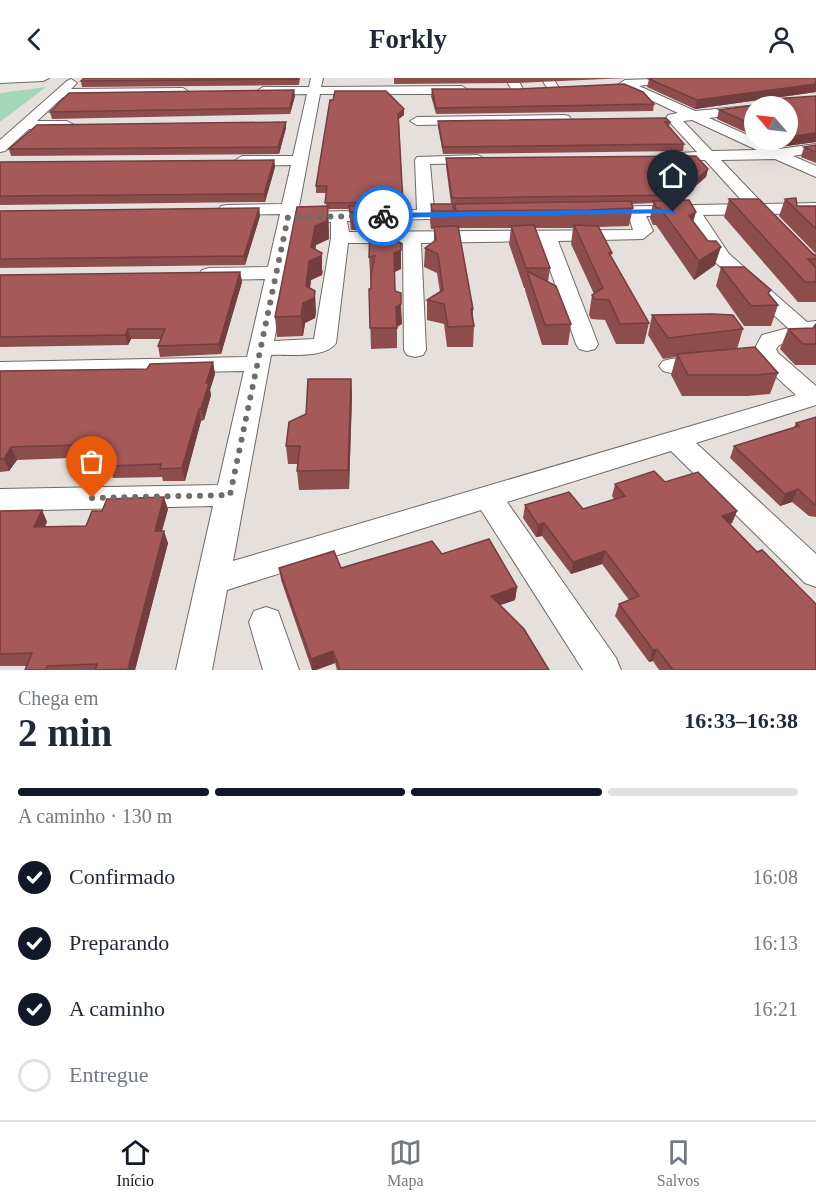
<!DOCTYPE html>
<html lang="pt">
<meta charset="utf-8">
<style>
:root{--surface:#fff;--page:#f6f6f7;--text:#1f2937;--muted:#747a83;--line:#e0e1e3;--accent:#111827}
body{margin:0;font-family:Georgia,serif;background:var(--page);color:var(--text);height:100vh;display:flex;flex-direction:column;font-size:22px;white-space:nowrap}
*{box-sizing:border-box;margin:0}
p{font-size:20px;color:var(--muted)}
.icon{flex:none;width:33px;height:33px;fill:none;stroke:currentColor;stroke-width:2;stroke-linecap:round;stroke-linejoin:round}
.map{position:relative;height:592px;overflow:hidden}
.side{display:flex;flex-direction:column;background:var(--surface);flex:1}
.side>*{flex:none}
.needle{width:39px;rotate:298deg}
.controls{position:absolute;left:744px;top:18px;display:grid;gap:12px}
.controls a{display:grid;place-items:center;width:54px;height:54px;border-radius:50%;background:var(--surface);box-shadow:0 6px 24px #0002;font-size:30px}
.pin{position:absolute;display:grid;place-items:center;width:51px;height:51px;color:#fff;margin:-62px -26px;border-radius:50% 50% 50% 0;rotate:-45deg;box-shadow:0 0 6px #0007}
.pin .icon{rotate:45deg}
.courier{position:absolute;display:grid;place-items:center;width:60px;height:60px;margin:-30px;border:4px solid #1a73e8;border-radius:50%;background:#fff;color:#222;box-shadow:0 2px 8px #0007}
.headline em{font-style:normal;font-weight:600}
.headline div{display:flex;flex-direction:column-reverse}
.headline{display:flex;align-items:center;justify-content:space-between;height:102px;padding:0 18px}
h1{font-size:39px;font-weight:600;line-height:45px}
.bar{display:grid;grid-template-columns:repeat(4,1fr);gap:9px 6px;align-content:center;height:72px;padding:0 18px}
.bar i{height:8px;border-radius:4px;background:var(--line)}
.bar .current{background:var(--accent)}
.bar p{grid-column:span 4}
ol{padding:0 18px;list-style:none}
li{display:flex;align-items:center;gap:18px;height:66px}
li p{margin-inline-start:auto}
li .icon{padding:6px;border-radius:50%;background:var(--accent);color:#fff;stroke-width:4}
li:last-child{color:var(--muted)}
li i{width:33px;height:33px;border:3px solid var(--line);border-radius:50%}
header{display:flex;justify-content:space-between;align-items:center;height:78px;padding:0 18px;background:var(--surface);font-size:27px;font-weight:600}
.tab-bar{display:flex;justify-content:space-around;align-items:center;height:84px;border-top:2px solid var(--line);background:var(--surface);font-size:16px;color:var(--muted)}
.tab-bar a{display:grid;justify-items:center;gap:3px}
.tab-bar .current{color:var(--accent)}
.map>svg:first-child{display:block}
</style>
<header><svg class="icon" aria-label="back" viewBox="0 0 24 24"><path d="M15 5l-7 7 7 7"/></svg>Forkly<svg class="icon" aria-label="person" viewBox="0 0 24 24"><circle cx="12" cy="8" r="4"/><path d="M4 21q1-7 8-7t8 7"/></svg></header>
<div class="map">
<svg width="816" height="592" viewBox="0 0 816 592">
<rect width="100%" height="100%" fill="#e6e0dd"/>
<!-- green -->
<path fill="#a4d6b9" d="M46 9 0 44V15Z"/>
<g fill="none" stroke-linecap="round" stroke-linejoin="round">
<!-- minor casing -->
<g stroke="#6f6a67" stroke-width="2">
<g id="minor">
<path d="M0 0H49L43 3 0 5Z"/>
<path d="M311 0H323L321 9 462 8 468 12 462 16H320L298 134 417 132 415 82 417 79 478 77 485 81 478 85 430 86 434 131 469 132 472 136 469 140 347 143 349 154 633 152 629 139 594 138 591 134 594 130 600 129 745 126 705 82H661L659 79 661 76 697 74 666 40 668 37 678 35 621 8 619 6 625 2 680 0 674 3 639 8 695 33 759 27 754 28V34L709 40 779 71 816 66V74L793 78 816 88V99L775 81 721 82 763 126 816 125V135L772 136 770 141 764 142 754 136 703 137 729 176 807 244 816 243V255L779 267 776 271 778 275 816 308V327L696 365 816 476V509L805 505 671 373 507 424 616 580 621 592H583L481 432 227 512 212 592H176L213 428 0 433V411L218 407 244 293 0 298V284L247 279 265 201 209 202 202 200 199 196 202 192 209 190 268 189 280 136 227 137 221 136 218 132 221 128 227 127 282 126 291 87 242 88 234 83 242 78H293L307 16 263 17 257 13 263 9H309ZM692 42 757 72 712 73 683 43ZM646 138H686L703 168 715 184 788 250 762 257 754 272 671 281 663 283 659 288 663 293 671 295 762 286 796 317 233 483 271 277C289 276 325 281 336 265L348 165H403L404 272 407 277 415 279 423 277 426 272 421 165 540 163 576 266 579 271 587 273 595 271 598 266 558 163 643 161 653 153ZM296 144H331V160L314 261 274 263Z"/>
<path d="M505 0H517L523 11 521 14H513Z"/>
<path d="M541 0H553L559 10 553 14 549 13Z"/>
<path d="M71 1 77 5 71 11 183 10 189 14 183 18 63 19 37 43H67L74 47 72 50 29 51 5 73 0 74V62L67 3Z"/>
<path d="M564 37 569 38 571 41 569 44 417 47 410 43 417 39Z"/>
<path d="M266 529 278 533 299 592H263L249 544 254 533Z"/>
</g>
</g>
<!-- minor -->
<use href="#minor" fill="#fff" fill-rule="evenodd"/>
</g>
<!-- wall -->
<g fill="#8e4d4d">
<path d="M300 0 299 7 82 9 81 3Z"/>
<path d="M394 0H627L517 5 394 6Z"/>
<path d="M655 0H816V14L768 21 816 18V64L779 69 763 62H788V28H754V58L717 41 719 32 757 27 758 22 695 31 647 9 649 1Z"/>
<path d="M432 11 654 26 653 33 436 36 431 18Z"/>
<path d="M295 18 290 36 52 41 50 34Z"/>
<path d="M330 22 404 37 399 41 403 127 405 133V151H393L394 162 401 191 395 194V213L402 246 397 249V270L371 271 369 211H371L369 179V152H351L349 131H328L329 161 316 167 315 171 323 194 322 197 311 202 310 211 316 233 315 240 305 245 303 258 277 259 275 239 326 128 327 115H316V108Z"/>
<path d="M438 43 670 44 669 49 684 66 683 73 443 76 438 49Z"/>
<path d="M286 44V50L279 76 11 78 9 71Z"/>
<path d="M816 67V85L801 79 804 69Z"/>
<path d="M446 80 708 91 706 99 679 122 693 144 715 187 694 202 656 147H653L650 140 653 125 631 126 633 130 629 148 598 149 612 175 611 178 649 245 644 266H616L605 242 591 241 589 237 592 217 594 216 571 166 573 150H535L550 190 548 204 571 246 568 267H542L525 212V210H524L509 166 511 150H458L473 231V240L474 248 473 269H447L444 246 427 242V222L440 214 437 195 424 189 425 170 434 164V151H431L430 144 431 126H451L446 88Z"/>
<path d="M274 82 275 89 265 124 0 127V84Z"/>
<path d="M729 121 816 177V224H798L724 139Z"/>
<path d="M785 121 797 128H816V176L779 138Z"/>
<path d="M259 130 260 138 245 187 0 190V133Z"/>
<path d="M721 189 770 217 778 227 771 248H744L716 208Z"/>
<path d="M240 194 242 204 221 276 160 279 158 268 161 261H131L128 267 0 269V197Z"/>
<path d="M652 237 743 251 737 271 778 295 770 316 748 318H682L671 297 676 279 663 281 648 257Z"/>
<path d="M816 246V287H795L780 271 788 251 813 250Z"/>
<path d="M213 284 215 296 210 312 211 317 204 342 201 343 185 403H163L162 399 113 400 110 392 75 393 71 380 17 382 9 393 0 394V293L147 291Z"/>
<path d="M351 301 352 318 349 411 299 412 297 393 298 386H288L286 368 306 336Z"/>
<path d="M816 339V439L809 438 792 424 780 428 730 380 734 368 794 349 796 345Z"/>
<path d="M665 404 737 433 732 445 730 446 816 592H659L653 583 649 584 615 538 619 526 629 522 602 486 571 496 542 458 536 459 523 440 525 427 583 431 614 421 612 418 615 406Z"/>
<path d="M168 431 162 453 168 465 135 592H25L27 588H0V433L42 432 47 444 45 448H86Z"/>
<path d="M442 476 517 509 515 522 500 527 549 592H337L335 585 316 592H312L281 502 279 490H341Z"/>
</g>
<!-- shaded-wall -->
<g fill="#743e3e">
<path d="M816 6V14L695 31 697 22Z"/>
<path d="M294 12 295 18 290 36V30Z"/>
<path d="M404 31V37L398 41V36Z"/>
<path d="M286 44V50L279 76 278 69Z"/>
<path d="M816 55V64L779 69 782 62H788V59Z"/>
<path d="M274 82 275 89 265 124 264 116Z"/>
<path d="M708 91 706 99 676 125 678 117Z"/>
<path d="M328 128 329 161 316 167 314 181 322 175V197L311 202 308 222 315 213 316 233 315 240 305 245 303 258 301 238 315 148Z"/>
<path d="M259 130 260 138 245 187 244 178Z"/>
<path d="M696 134 691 152 689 138Z"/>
<path d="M721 169 715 187 694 202 699 183Z"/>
<path d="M401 172V191L394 194V175Z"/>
<path d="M240 194 242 204 221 276 219 266Z"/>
<path d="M401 226 402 246 396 249V229Z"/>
<path d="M128 251 131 261 128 267 125 257Z"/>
<path d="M213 284 215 296 210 312 211 317 204 342 201 331 206 305Z"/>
<path d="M351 301 352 318 349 411 348 392Z"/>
<path d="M199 331 201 343 185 403 182 390Z"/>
<path d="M11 369 17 382 9 393 4 381Z"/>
<path d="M798 411 792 424 780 428 785 416Z"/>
<path d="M164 419 168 431 158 466 155 453Z"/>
<path d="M42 432 47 444 39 461 34 449Z"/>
<path d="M737 433 732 445 717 450 722 438Z"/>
<path d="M544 445 542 458 536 459 538 447Z"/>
<path d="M164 453 168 465 135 592H128Z"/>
<path d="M605 473 602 486 571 496 573 484Z"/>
<path d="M517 509 515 522 489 531 491 518Z"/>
<path d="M657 571 653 583 649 584 653 572Z"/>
<path d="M333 573 335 585 316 592H312L311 581Z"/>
</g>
<!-- building -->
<g fill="#a55959" stroke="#743e3e" stroke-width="1.5">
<path d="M84 0H299L298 1 81 3Z"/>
<path d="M655 0H816V6L697 22 649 1Z"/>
<path d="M624 6 643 14 654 26 436 30 432 11H518Z"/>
<path d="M294 12 290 30 50 34 69 15Z"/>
<path d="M335 13H386L404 31 398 36 403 124 325 125 327 108H316L330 22H333Z"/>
<path d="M816 18V55L788 59V28H754V47L719 32 757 27 759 22Z"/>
<path d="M666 40 670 44H665L684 66 443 69 438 43Z"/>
<path d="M286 44 278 69 9 71 37 47Z"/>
<path d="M816 67V74L804 69Z"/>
<path d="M696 78 708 91 678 117 452 120 446 80Z"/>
<path d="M274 82 264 116 0 118V84Z"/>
<path d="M796 120 797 128H816V151L785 121Z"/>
<path d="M729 121H759L814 177H816V181H808L816 190V204H805Z"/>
<path d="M689 122 696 134 689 138 708 163H716L721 169 699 183 660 130H657L653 123Z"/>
<path d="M631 123 633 130 589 132 456 133 455 126Z"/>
<path d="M431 126H453L454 133H432Z"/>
<path d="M404 127 405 133 350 134 349 128Z"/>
<path d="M328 128 327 143 315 148 311 169 322 175 321 178 309 183 306 208 315 213 314 220 303 225 301 238 275 239 297 129Z"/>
<path d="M259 130 244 178 0 181V133Z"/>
<path d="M534 147 550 190H526L511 148Z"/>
<path d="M574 147 598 148 612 175H609L649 245 620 246 609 222 594 221 592 217 603 210Z"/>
<path d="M458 148 473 231H471L474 248 448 249 444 226 427 222 443 212 438 176 425 170 436 162 434 149Z"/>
<path d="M370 149H393L394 162 401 165V172L394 175 395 213 401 215V226L396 229 397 250H370L369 211H371V196L375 178 369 179Z"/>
<path d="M721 189H744L771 212 768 215 778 227 751 228Z"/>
<path d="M527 193 556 208 571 246 545 247Z"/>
<path d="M240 194 219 266 158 268 165 251H128L125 257 0 259V197Z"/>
<path d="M712 236 733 237 743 251 668 260 652 237Z"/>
<path d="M816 246V266H803L788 251 813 250Z"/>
<path d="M755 269 778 295 756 297H688L677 276Z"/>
<path d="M213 284 206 305H209L201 331H199L182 390 160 391 161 386 109 388 112 379 71 380 77 367 11 369 4 381H0V293L147 291 150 286Z"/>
<path d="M308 301H351L348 392 297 393 300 368H286L289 344 306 336Z"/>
<path d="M816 339V426H814L798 411 785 416 734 368 799 348 796 345Z"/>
<path d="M654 393 665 404 698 394 737 433 722 438 757 474 762 472 816 526V592H673L657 571 653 572 619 526 639 518 605 473 573 484 544 445 538 447 525 427 569 414 583 431 625 418 615 406Z"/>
<path d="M164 419 155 453H164L128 591 95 592 97 586 47 588 46 592H25L32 575 0 576V433L42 432 34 449 86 448 92 433H102L107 421Z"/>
<path d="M489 461 517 509 491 518 524 551 549 592H340L333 573 311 581 279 490 334 473 341 490 432 463 442 476Z"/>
</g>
<!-- route -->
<path fill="#1a73e8" d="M673 131 676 135 383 140 380 138 383 135Z"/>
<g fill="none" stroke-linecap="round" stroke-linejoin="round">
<!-- done -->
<path stroke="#6f6c6a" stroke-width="6" stroke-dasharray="0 10.8" d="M92 420 230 417 288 139 383 138"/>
</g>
</svg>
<div class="controls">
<a><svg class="needle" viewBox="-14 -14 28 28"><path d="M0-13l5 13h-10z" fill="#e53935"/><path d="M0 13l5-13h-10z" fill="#747a83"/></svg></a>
</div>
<div class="pin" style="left:92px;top:420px;background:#ea580c"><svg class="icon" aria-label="bag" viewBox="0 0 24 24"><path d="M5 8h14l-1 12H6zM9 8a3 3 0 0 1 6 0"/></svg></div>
<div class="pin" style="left:673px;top:134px;background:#1f2937"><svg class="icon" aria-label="home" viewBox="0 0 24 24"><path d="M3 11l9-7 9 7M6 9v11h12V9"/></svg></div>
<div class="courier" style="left:383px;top:138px"><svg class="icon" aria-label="bike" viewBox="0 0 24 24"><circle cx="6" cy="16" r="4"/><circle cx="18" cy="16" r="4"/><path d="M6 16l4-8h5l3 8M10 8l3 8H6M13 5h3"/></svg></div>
</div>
<section class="side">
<div class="headline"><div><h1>2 min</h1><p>Chega em</p></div><em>16:33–16:38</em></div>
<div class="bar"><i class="current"></i><i class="current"></i><i class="current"></i><i></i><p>A caminho · 130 m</p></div>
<ol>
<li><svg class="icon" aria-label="check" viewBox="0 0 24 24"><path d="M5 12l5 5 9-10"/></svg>Confirmado<p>16:08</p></li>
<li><svg class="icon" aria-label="check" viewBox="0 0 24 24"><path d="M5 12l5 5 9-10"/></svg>Preparando<p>16:13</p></li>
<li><svg class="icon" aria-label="check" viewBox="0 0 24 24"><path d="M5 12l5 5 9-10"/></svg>A caminho<p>16:21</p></li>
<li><i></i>Entregue</li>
</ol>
</section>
<nav class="tab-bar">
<a class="current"><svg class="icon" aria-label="home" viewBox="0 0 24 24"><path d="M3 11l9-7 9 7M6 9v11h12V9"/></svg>Início</a>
<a><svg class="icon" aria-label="map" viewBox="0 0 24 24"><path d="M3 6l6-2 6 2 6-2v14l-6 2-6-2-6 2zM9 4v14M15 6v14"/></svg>Mapa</a>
<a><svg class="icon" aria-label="saved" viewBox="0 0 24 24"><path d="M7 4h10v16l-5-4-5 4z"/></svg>Salvos</a>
</nav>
